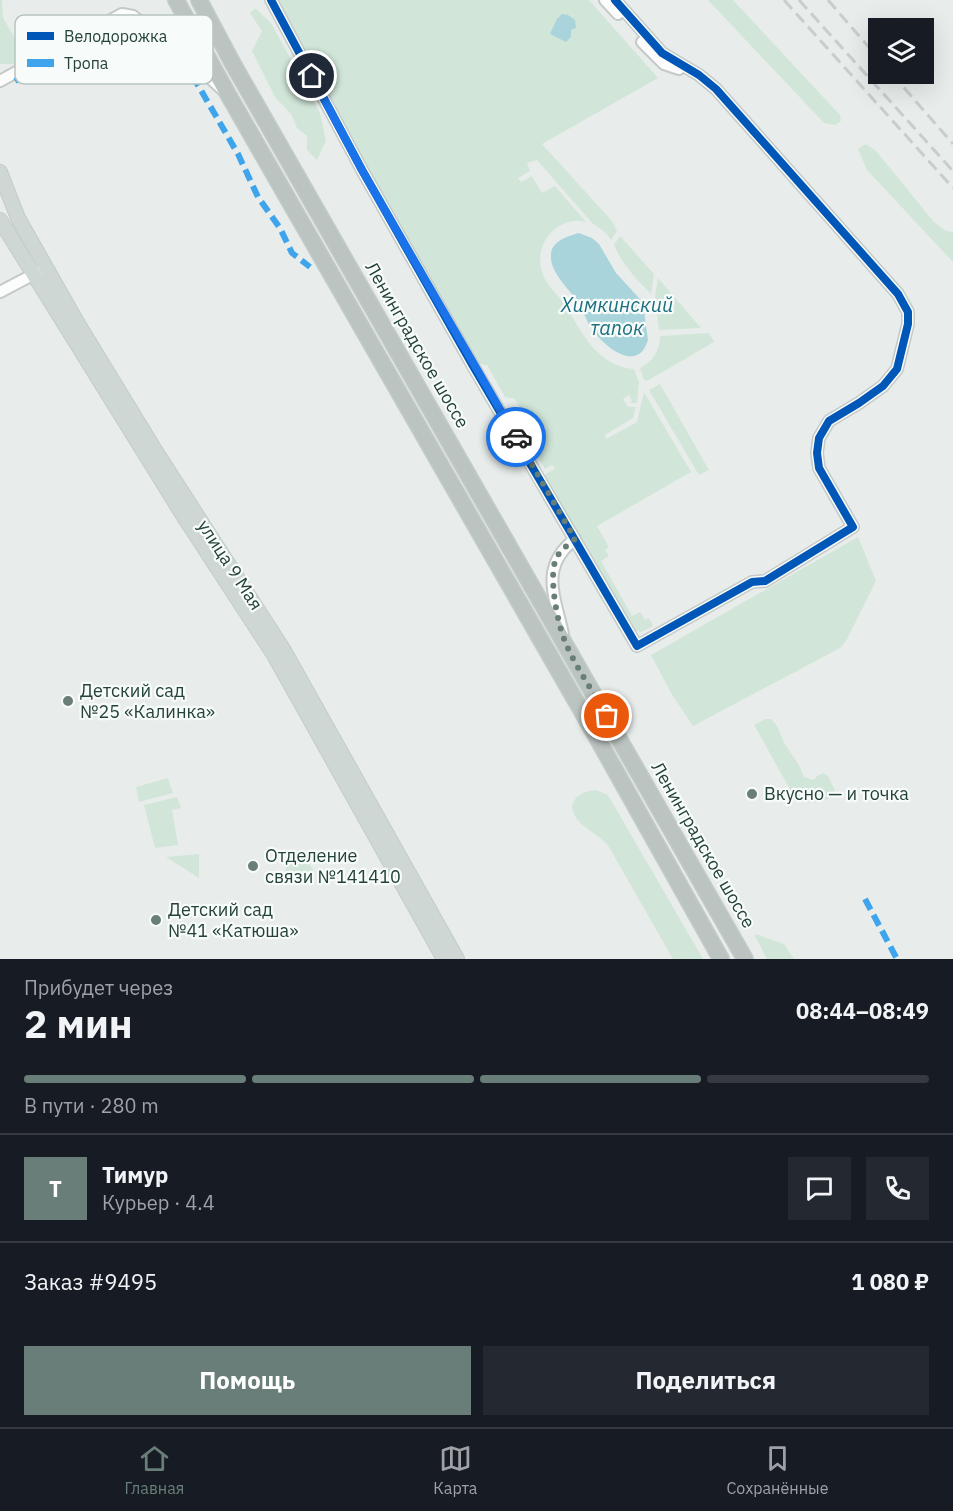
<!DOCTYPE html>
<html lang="ru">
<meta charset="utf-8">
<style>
:root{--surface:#171b24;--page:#242831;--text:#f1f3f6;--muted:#9ea1a6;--line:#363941;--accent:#697e78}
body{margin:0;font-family:"IBM Plex Sans",sans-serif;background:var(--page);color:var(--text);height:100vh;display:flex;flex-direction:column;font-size:22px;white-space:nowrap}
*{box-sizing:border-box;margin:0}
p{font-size:20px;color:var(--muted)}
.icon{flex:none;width:33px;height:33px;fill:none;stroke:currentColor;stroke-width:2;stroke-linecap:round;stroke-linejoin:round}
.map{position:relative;height:959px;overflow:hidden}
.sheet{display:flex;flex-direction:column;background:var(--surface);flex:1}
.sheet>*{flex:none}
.fabs{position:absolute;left:868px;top:18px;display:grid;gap:12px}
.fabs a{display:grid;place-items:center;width:66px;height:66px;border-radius:0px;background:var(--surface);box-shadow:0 6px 24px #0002;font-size:30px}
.pin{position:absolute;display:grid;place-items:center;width:51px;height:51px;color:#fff;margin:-26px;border:3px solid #fff;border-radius:50%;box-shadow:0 2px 6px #0007}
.courier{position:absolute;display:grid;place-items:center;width:60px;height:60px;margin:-30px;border:4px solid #1a73e8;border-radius:50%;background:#fff;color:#222;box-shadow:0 2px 8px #0007}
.head em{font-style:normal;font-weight:800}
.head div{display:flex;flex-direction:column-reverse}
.head{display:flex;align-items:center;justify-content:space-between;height:102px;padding:0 24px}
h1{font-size:39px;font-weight:800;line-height:45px}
.bar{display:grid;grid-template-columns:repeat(4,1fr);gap:9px 6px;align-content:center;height:72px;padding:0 24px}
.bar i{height:8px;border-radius:4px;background:var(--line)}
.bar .current{background:var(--accent)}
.bar p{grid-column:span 4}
.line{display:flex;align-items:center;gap:15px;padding:0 24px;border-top:2px solid var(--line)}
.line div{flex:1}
.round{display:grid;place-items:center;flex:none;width:63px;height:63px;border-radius:0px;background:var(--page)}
.primary-button{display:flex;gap:12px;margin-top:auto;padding:12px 24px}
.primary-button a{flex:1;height:69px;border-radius:0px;background:var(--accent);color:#fff;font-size:24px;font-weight:800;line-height:69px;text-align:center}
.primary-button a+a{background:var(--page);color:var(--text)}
.menu{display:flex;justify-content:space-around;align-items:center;height:84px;border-top:2px solid var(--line);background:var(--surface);font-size:16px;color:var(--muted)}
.menu a{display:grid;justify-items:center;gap:3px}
.menu .current{color:var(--accent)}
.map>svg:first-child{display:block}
</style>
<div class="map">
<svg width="953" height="959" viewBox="0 0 953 959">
<rect width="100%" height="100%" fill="#e8edeb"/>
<!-- green -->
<g fill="#d1e6d8">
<path d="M0 0H2L3 18 27 59 15 64H0Z"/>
<path d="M277 0H589L658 78 542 144 612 221 617 231 611 240 606 233 592 223 537 160 527 163 530 171 518 178 521 182 532 176 542 193 555 186 586 222C575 219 566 221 556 228 541 239 536 260 544 277 549 288 559 296 566 306 582 333 598 367 634 369L639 382 637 403H630L632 401 629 395 623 399 628 407H636L633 418 605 435 606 439 637 422 644 392 691 472 597 526 609 547 605 550 609 556 601 561 632 616 640 612 645 620 649 618 653 626 641 632 633 630 543 476 555 468 552 465 545 469 532 447 535 435 515 399 505 397 487 365 479 364 431 282Z"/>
<path d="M708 0H733L840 115 841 121 835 125 824 123Z"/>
<path d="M255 8 271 23 320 113 326 141 317 160 307 150V136L297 128 291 114 275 97 252 51 262 31 250 13Z"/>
<path d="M866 144 876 151 934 222 946 231 953 232V262L867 170 858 149Z"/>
<path d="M620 236 654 274 651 294C635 278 623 265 614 245Z"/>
<path d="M658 278 701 328 659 330 655 297Z"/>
<path d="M709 333 714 342 647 381 644 380 640 368C653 361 660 351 660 336Z"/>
<path d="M660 384 709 470 699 475 649 390Z"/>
<path d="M858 537 876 581 846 641 840 648 693 726 671 693 651 655Z"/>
<path d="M765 719H771C779 726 780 735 785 744 793 757 798 761 804 777L814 780 817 776 823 773 828 776 835 790 834 795C820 804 812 804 796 800L754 725Z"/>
<path d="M168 778 173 793 139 802 136 787Z"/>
<path d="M596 790 608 795 703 959H673L609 847C596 830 576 828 572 807 574 795 584 791 596 790Z"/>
<path d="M177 797 181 808 172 810 178 845 155 848 144 805Z"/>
<path d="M304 853 314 872 287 883 285 861Z"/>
<path d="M199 854V878L166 857Z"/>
<path d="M756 934 784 944 794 959H767L755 936Z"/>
</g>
<!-- water -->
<g fill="#a9d4db">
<path d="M562 14 568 15 575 20 576 28 571 30V37L566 42 550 34 557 19Z"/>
<path d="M579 233 592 238 599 244 616 273 639 298 643 304 648 340C637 376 601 344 590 326 586 320 584 312 580 305 571 290 549 273 551 254 552 241 568 236 579 233Z"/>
</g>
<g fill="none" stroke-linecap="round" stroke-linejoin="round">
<!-- minor casing -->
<g stroke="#c5cac8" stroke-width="14">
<g id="minor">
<path d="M271 0 362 170 473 366 637 646 752 582 765 581 853 527 819 468 817 453 819 438 829 421 859 403 883 386 897 369 908 324V312L898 294 716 89 699 75 662 53 615 0"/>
<path d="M605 0 618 14"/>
<path d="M642 42 664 64 679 69"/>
<path d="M0 81 122 14 133 16 189 59 223 90"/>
<path d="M0 292 40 271"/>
<path d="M563 634C555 596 539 567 575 539"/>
</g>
</g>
<!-- major casing -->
<g stroke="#c3ccc9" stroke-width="16">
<g id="major">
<path d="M0 172 18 218 78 324 153 447 283 649 457 959"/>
<path d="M0 220 186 520 274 655 444 959"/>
</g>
</g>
<!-- highway casing -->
<g stroke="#c3ccc9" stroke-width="18">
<g id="highway">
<path d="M176 0 229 96 596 736 721 959"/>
<path d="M199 0 233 64 745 959"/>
</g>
</g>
<!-- minor -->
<use href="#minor" stroke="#fcfcfc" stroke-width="10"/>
<!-- major -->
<use href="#major" stroke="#cfd7d5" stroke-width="14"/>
<!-- highway -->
<use href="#highway" stroke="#bcc4c2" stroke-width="15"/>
<!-- rail -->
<g stroke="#c9cdcc" stroke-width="3" stroke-dasharray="12 6" stroke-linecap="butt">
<path d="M784 0 953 188"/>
<path d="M799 0 953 171"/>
<path d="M828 0 879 59"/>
<path d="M892 74 953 144"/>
</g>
<!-- quiet -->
<g stroke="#3ea4ec" stroke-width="6" stroke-dasharray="12 6" stroke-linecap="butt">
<path d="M15 81 122 18 133 23 188 68 238 154 258 197 280 228 292 253 310 267"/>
<path d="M865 899 897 959"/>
</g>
<!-- cycleway casing -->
<g stroke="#f7fbf9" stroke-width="11">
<path id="cycleway" d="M271 0 362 170 473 366 637 646 752 582 765 581 853 527 819 468 817 453 819 438 829 421 859 403 883 386 897 369 908 324V312L898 294 716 89 699 75 662 53 615 0"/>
</g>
<!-- cycleway -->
<use href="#cycleway" stroke="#0057b8" stroke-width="8"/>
</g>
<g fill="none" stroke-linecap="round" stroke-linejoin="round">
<!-- done -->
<path stroke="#697e78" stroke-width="6" stroke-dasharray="0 10.8" d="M516 437 575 539C568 545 560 550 556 559 548 577 558 626 566 644 577 669 594 693 607 716"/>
<!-- route -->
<path stroke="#1a73e8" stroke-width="8" d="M312 76 362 170 516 437"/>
</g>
<!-- markers -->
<g fill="#697e78" stroke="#f7fbf9" stroke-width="2">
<circle cx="68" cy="701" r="6"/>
<circle cx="752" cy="794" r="6"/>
<circle cx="253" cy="866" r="6"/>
<circle cx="156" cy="920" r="6"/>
</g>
<g text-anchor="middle" stroke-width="4.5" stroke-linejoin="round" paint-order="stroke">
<!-- street labels -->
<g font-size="18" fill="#24423a" stroke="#f7fbf9">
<text transform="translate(417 345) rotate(60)" y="6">Ленинградское шоссе</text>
<text transform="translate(230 565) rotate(57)" y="6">улица 9 Мая</text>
<text transform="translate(703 845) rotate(60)" y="6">Ленинградское шоссе</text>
</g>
<!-- poi labels -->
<g font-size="18" fill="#24423a" stroke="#f7fbf9" text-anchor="start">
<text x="80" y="697">Детский сад<tspan x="80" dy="21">№25 «Калинка»</tspan></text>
<text x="764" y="800">Вкусно — и точка</text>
<text x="265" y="862">Отделение<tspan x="265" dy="21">связи №141410</tspan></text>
<text x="168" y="916">Детский сад<tspan x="168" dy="21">№41 «Катюша»</tspan></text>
</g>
<!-- water labels -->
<g font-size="20" font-style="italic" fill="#1c6f80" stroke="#f7fbf9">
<text x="617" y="312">Химкинский<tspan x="617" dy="23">тапок</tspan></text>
</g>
</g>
<!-- legend -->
<rect x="15" y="15" width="198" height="69" rx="9" fill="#f7fbf9" stroke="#b8c4c0" stroke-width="1.5"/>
<rect x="27" y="32" width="27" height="8" fill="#0057b8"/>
<rect x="27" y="59" width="27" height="8" fill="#3ea4ec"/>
<g font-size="16" fill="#24423a">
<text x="64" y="42">Велодорожка</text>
<text x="64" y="69">Тропа</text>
</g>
</svg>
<div class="fabs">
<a><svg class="icon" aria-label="layers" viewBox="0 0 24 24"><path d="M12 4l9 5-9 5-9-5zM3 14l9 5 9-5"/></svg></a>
</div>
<div class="pin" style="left:607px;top:716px;background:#ea580c"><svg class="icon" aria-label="bag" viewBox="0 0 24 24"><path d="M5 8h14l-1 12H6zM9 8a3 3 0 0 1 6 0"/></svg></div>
<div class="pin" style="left:312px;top:76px;background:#1f2937"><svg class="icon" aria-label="home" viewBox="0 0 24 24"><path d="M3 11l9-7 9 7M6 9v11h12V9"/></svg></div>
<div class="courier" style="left:516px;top:437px"><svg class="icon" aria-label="car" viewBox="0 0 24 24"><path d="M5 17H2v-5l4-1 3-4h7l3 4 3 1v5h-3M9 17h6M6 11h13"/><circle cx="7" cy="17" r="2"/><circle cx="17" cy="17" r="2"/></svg></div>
</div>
<section class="sheet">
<div class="head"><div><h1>2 мин</h1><p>Прибудет через</p></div><em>08:44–08:49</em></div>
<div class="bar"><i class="current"></i><i class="current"></i><i class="current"></i><i></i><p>В пути · 280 m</p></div>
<div class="line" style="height:108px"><b class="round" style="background:var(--accent);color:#fff">Т</b><div><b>Тимур</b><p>Курьер · 4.4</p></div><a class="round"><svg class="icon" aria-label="chat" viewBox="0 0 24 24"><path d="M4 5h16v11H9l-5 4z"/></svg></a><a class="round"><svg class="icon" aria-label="phone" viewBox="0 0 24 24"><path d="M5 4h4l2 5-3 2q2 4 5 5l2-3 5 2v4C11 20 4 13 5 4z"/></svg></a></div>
<div class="line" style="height:78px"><div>Заказ #9495</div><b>1 080 ₽</b></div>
<div class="primary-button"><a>Помощь</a><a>Поделиться</a></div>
</section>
<nav class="menu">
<a class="current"><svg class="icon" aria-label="home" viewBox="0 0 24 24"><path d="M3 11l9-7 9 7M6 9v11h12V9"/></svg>Главная</a>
<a><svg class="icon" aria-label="map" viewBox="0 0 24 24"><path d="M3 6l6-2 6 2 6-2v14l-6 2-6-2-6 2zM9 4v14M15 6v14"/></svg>Карта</a>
<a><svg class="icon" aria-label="saved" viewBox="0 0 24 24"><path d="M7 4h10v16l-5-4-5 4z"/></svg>Сохранённые</a>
</nav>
